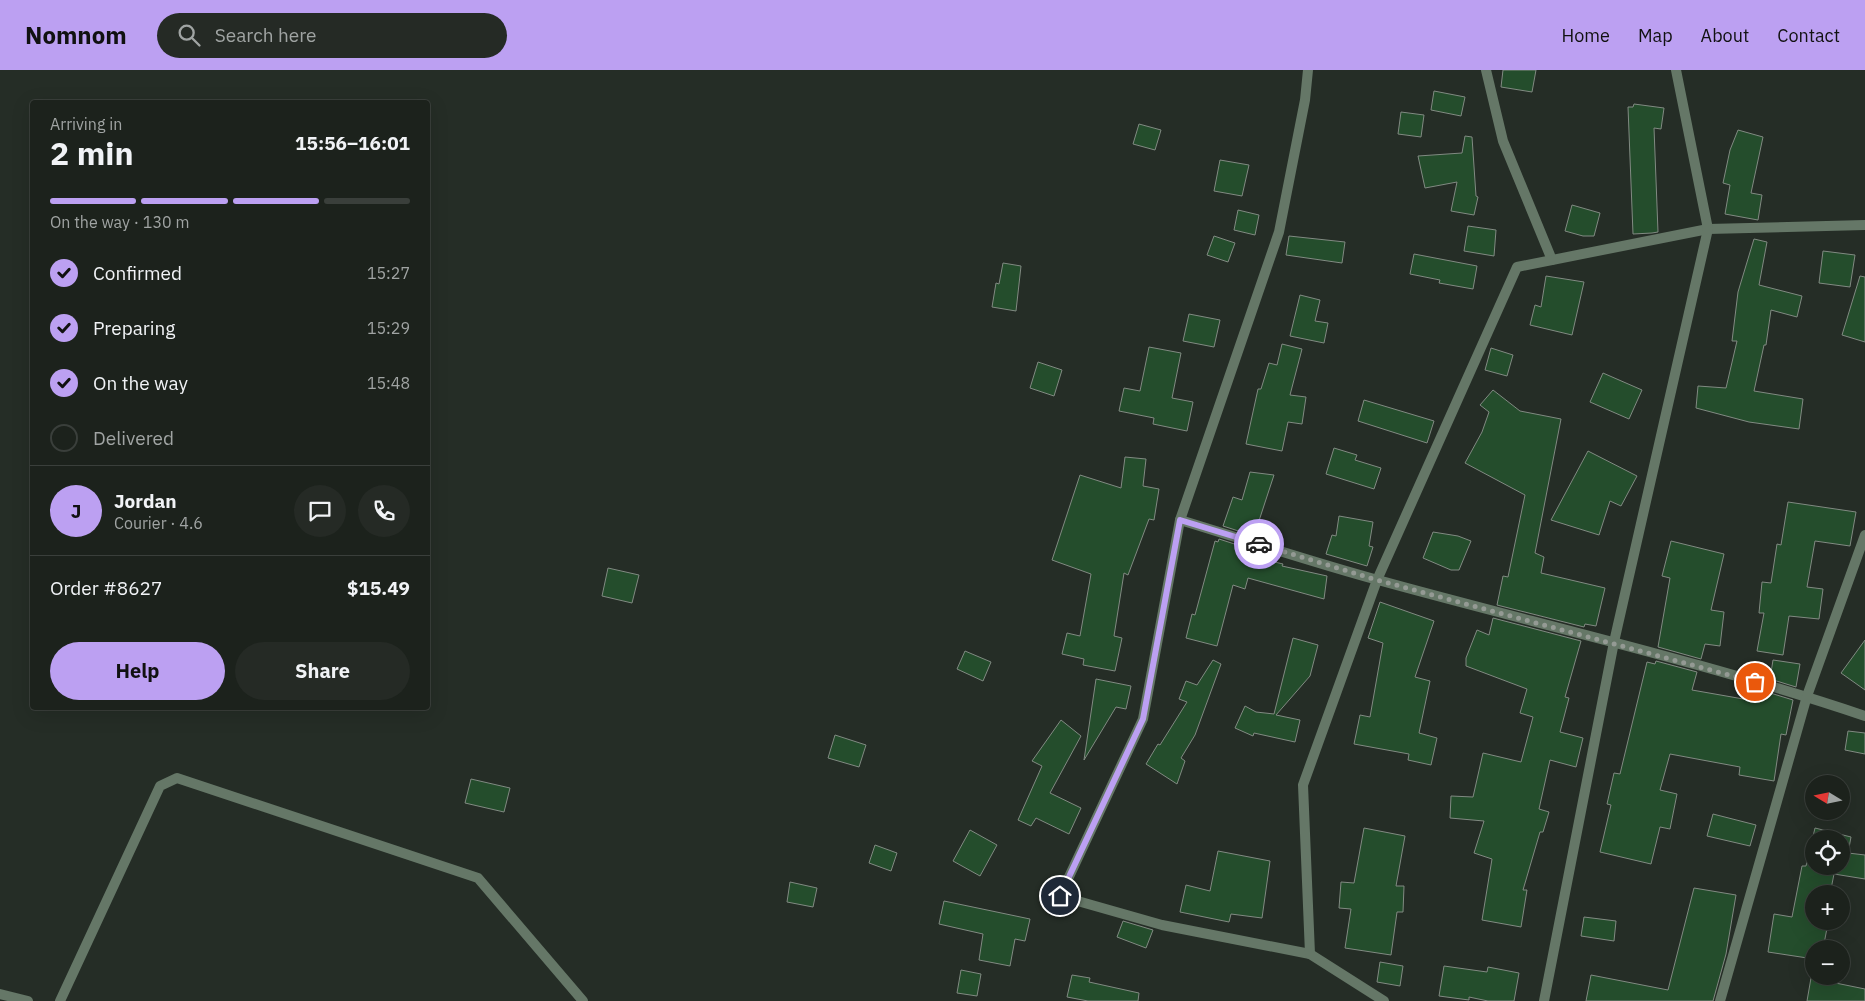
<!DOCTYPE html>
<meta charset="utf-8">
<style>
:root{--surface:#1c221c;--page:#252a25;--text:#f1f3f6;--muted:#a0a4a3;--line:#3a3f3b;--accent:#bca0f2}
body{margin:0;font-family:"IBM Plex Sans",sans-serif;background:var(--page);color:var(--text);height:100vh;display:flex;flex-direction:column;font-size:19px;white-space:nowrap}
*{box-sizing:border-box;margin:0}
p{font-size:16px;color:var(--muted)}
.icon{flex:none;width:28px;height:28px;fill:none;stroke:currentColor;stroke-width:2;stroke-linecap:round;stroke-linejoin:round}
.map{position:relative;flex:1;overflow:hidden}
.sheet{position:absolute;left:30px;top:30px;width:400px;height:610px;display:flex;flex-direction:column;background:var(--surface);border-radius:5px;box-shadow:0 5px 20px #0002,0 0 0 1px var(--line)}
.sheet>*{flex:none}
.needle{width:32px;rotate:280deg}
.tools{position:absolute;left:1805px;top:705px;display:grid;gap:10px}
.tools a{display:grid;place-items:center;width:45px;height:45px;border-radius:50%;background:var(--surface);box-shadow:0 5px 20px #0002,0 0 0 1px var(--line);font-size:25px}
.pin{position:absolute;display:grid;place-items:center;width:42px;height:42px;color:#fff;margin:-21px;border:2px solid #fff;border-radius:50%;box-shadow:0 1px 5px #0007}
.courier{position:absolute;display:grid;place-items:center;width:50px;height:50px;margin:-25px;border:4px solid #bca0f2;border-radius:50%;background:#fff;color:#222;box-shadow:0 1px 6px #0007}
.headline em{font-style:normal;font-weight:800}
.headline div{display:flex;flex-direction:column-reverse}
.headline{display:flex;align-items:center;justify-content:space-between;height:85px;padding:0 20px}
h1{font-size:32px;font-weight:800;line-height:38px}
.bar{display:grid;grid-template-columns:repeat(4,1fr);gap:8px 5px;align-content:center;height:60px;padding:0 20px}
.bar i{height:6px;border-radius:4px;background:var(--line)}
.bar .selected{background:var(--accent)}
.bar p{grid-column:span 4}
.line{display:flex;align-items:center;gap:12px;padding:0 20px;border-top:1px solid var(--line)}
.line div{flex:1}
.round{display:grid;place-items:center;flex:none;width:52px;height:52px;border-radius:26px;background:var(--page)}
ol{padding:0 20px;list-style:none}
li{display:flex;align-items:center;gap:15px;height:55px}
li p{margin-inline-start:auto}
li .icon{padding:5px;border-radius:50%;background:var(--accent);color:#111;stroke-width:4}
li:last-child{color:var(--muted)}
li i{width:28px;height:28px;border:2px solid var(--line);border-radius:50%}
.primary-button{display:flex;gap:10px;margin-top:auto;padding:10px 20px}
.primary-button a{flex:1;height:58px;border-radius:30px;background:var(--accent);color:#111;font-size:20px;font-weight:800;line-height:58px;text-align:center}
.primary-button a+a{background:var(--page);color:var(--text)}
header{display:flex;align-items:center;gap:30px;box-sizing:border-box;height:70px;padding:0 25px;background:var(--accent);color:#111}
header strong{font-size:24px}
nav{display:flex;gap:28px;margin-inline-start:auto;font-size:18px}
.search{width:350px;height:45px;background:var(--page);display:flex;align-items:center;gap:12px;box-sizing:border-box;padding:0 18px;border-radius:28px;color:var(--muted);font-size:19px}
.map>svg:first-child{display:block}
</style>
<header>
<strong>Nomnom</strong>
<div class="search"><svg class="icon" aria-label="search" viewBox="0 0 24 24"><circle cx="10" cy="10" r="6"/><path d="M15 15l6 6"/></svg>Search here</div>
<nav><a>Home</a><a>Map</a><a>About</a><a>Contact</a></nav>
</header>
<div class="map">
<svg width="1865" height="931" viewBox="0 0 1865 931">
<rect width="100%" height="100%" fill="#252d26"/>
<!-- building -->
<g fill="#244d2c" stroke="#818a82" fill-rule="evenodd">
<path d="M1503 0H1536L1532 22 1501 17Z"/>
<path d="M1434 21 1465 27 1461 46 1431 40Z"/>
<path d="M1634 34 1664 38 1661 59 1654 58 1658 162 1652 163 1633 164 1628 37H1633Z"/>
<path d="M1401 42 1424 45 1421 67 1398 64Z"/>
<path d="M1139 54 1161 60 1155 80 1133 74Z"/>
<path d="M1738 60 1763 67 1751 123 1762 125 1758 150 1725 144 1730 115 1723 113 1730 80Z"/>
<path d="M1465 66 1472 67 1476 126 1478 127 1474 145 1451 141 1457 112 1425 118 1418 86 1462 83Z"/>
<path d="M1220 90 1249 95 1242 126 1214 121Z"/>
<path d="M1572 135 1600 143 1594 166H1583L1565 161Z"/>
<path d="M1238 140 1259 145 1255 165 1234 160Z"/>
<path d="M1468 156 1496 160 1494 186 1464 181Z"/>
<path d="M1214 166 1235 173 1228 192 1207 185Z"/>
<path d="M1289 166 1345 172 1342 193 1286 185Z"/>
<path d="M1754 169 1767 172 1759 215 1802 226 1797 247 1771 240 1766 275H1764L1754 321 1803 329 1799 359 1749 352 1696 338 1698 316 1726 318 1737 271H1732L1738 222Z"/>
<path d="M1823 181 1855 185 1850 217 1819 213Z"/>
<path d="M1414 184 1477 196 1473 219 1439 213 1440 210 1410 204Z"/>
<path d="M1003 193 1021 196 1016 241 992 237 996 213 999 214Z"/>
<path d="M1546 206 1584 212 1572 265 1530 255 1535 235 1541 237Z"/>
<path d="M1860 206 1865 207V272L1842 265Z"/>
<path d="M1300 225 1320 230 1315 251 1328 253 1324 273 1290 266Z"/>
<path d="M1189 244 1220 250 1214 277 1183 271Z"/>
<path d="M1282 274 1302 279 1290 325 1306 327 1302 354 1288 352 1282 381 1246 374 1258 319H1261L1269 293 1277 295Z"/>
<path d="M1149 277 1181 283 1172 328 1193 332 1187 361 1153 354 1154 348 1119 341 1124 318 1140 321Z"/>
<path d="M1491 278 1513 285 1507 306 1485 300Z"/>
<path d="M1038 292 1062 300 1054 326 1030 318Z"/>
<path d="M1603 303 1642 320 1629 349 1590 332Z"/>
<path d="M1493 320 1520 341 1561 349 1535 483 1544 487 1541 503 1605 518 1596 556 1585 554 1584 557 1497 535 1503 506 1508 507 1525 425 1465 393 1482 362 1489 342 1480 335Z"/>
<path d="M1364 330 1434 351 1427 373 1358 351Z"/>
<path d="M1334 378 1357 385 1355 390 1381 398 1374 419 1326 404Z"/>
<path d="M1588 381 1637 406 1621 436 1610 431 1599 465 1551 450Z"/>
<path d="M1125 387 1146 389 1143 416 1159 419 1154 450 1149 449 1128 505 1124 503 1114 566 1122 568 1115 601 1083 595 1084 589 1062 584 1067 563 1080 566 1091 504 1052 490 1080 405 1121 418Z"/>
<path d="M1250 402 1274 405 1254 466 1223 456 1233 427 1242 430Z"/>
<path d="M1788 432 1856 442 1850 476 1815 471 1807 517 1823 519 1819 549 1789 546 1783 585 1757 581 1764 543H1759L1762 512 1771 513 1777 474 1781 475Z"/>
<path d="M1339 446 1373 452 1369 476 1373 477 1367 496 1326 484 1332 465 1336 466Z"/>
<path d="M1433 462 1458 466 1471 471 1459 500H1451L1423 488Z"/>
<path d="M1219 469 1250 479 1249 482 1255 483 1254 487 1283 494 1282 496 1327 506 1324 529 1248 508 1245 519 1233 515 1217 576 1186 568 1192 544 1195 545 1215 471 1218 472Z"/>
<path d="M1671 471 1724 484 1711 540 1724 542 1720 576 1705 574 1701 589 1658 577 1670 508 1662 506Z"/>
<path d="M608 498 639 505 632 533 602 526Z"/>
<path d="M1380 532 1434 551 1415 607 1430 611 1419 663 1437 668 1431 695 1408 690 1409 684 1354 674 1360 645 1370 647 1383 573 1368 568Z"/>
<path d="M1493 548 1581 571 1565 627 1569 628 1560 662 1583 668 1576 697 1550 690 1539 739 1549 742 1543 762H1540L1523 820H1527L1521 857 1482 850 1492 789 1474 783 1484 751 1450 748 1451 726 1473 727 1483 683 1521 692 1533 647 1520 643 1527 619 1466 596V588L1477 560 1489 565Z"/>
<path d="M1293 568 1318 575 1310 606 1276 645 1300 650 1295 672 1254 663 1253 666 1235 658 1245 636 1256 642 1274 644Z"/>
<path d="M1865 570V620L1841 603Z"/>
<path d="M965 581 991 592 983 611 957 599Z"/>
<path d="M1213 590 1221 594 1195 665 1181 688 1185 691 1177 714 1146 694 1158 674 1160 675 1187 632 1179 629 1186 611 1197 615Z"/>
<path d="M1773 590 1800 594 1796 617 1770 609Z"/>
<path d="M1656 591 1697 602 1692 620 1749 630 1750 623 1767 626V622L1793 630 1786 665 1781 664 1774 711 1739 705 1740 697 1670 684 1660 720 1677 724 1670 759 1660 757 1651 794 1600 782 1611 735 1607 734 1614 703 1620 704 1647 592 1655 594Z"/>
<path d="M1096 609 1131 616 1126 639 1116 637 1084 690Z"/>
<path d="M1061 650 1081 666 1050 723 1081 738 1069 764 1036 748 1031 756 1018 750 1042 696 1032 691Z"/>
<path d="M1848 661 1865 663V684L1845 680Z"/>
<path d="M835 665 866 675 859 697 828 688Z"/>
<path d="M471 709 510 718 504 742 465 733Z"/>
<path d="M1713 744 1756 755 1750 776 1707 766Z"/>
<path d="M1364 758 1405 766 1396 816H1404L1403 842H1397L1391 885 1345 878 1351 839 1339 838 1341 812 1354 813Z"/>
<path d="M1815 758 1851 767 1848 783 1865 785V809L1834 804 1830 824H1814V851L1828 853 1823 879H1814V889L1768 882 1774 844 1792 847 1802 796H1806ZM1814 769H1841V796H1814Z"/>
<path d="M970 760 997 775 980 806 953 791Z"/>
<path d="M875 775 897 783 891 801 869 793Z"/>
<path d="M1218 781 1270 791 1262 848 1231 844 1229 852 1180 842 1186 815 1210 821Z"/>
<path d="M790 812 817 818 813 837 787 832Z"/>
<path d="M1694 818 1736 825 1726 884 1713 931H1586L1591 905 1668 920Z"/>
<path d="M944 831 1030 849 1025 871 1015 869 1010 896 979 890 983 864 939 854Z"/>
<path d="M1584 847 1616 851 1614 871 1581 866Z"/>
<path d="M1123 851 1153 860 1146 878 1117 867Z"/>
<path d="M1380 892 1403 896 1400 916 1377 912Z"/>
<path d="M1444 896 1487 902 1488 897 1519 903 1514 931H1488L1469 927V930L1439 926Z"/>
<path d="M961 900 981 904 977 926 957 923Z"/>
<path d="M1072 905 1090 908 1089 912 1139 923 1138 931H1088L1067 927Z"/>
<path d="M1811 908 1865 919V931H1807Z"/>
</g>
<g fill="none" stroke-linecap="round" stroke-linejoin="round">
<!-- minor -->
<g stroke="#657767" stroke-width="10">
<path d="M1308 0 1305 30 1279 162 1180 450 1143 649 1060 826 1162 855 1310 884"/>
<path d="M1486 0 1503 71 1552 190"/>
<path d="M1180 450C1246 470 1312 492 1378 510 1541 555 1705 592 1865 646"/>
<path d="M0 924 28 931"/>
<path d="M60 931 160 716 177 708 478 808 583 931"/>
<path d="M1384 931 1310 884 1303 715 1377 510 1517 197 1708 159 1865 155"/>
<path d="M1544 931 1614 572 1708 159 1676 0"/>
<path d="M1720 931 1807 626 1865 465"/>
</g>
</g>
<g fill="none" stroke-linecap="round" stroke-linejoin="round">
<!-- done -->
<path stroke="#949a94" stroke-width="5" stroke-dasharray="0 9" d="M1259 474 1377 510 1755 612"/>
<!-- route -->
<path stroke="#bca0f2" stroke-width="6" d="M1060 826 1143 649 1180 450 1259 474"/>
</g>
</svg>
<div class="tools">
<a><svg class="needle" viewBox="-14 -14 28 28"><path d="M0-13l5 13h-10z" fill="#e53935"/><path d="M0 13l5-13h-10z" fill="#a0a4a3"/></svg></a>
<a><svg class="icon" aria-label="locate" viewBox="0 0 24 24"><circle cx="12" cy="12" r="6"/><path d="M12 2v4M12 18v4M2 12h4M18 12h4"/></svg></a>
<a>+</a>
<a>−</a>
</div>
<div class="pin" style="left:1755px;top:612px;background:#ea580c"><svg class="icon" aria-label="bag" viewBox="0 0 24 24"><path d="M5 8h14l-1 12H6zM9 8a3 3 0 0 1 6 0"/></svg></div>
<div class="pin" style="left:1060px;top:826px;background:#1f2937"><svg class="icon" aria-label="home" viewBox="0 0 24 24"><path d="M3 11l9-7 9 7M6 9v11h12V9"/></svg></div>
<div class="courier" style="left:1259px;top:474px"><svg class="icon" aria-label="car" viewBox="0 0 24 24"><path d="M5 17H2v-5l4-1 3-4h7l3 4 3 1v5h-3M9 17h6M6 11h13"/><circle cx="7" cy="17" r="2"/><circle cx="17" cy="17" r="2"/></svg></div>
<section class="sheet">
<div class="headline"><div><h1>2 min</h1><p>Arriving in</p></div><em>15:56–16:01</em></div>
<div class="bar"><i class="selected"></i><i class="selected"></i><i class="selected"></i><i></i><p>On the way · 130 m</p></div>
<ol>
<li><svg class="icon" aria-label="check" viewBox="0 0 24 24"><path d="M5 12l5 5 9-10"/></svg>Confirmed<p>15:27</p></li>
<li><svg class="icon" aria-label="check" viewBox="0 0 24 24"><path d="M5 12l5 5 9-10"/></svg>Preparing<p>15:29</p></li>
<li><svg class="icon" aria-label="check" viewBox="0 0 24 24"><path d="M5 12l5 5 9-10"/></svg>On the way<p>15:48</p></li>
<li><i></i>Delivered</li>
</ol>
<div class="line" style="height:90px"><b class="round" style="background:var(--accent);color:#111">J</b><div><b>Jordan</b><p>Courier · 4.6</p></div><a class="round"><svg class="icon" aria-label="chat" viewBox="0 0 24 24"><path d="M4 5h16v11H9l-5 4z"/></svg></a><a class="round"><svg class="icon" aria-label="phone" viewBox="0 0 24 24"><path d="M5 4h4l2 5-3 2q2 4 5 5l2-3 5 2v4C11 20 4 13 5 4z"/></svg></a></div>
<div class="line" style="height:65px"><div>Order #8627</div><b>$15.49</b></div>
<div class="primary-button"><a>Help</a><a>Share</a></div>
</section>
</div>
